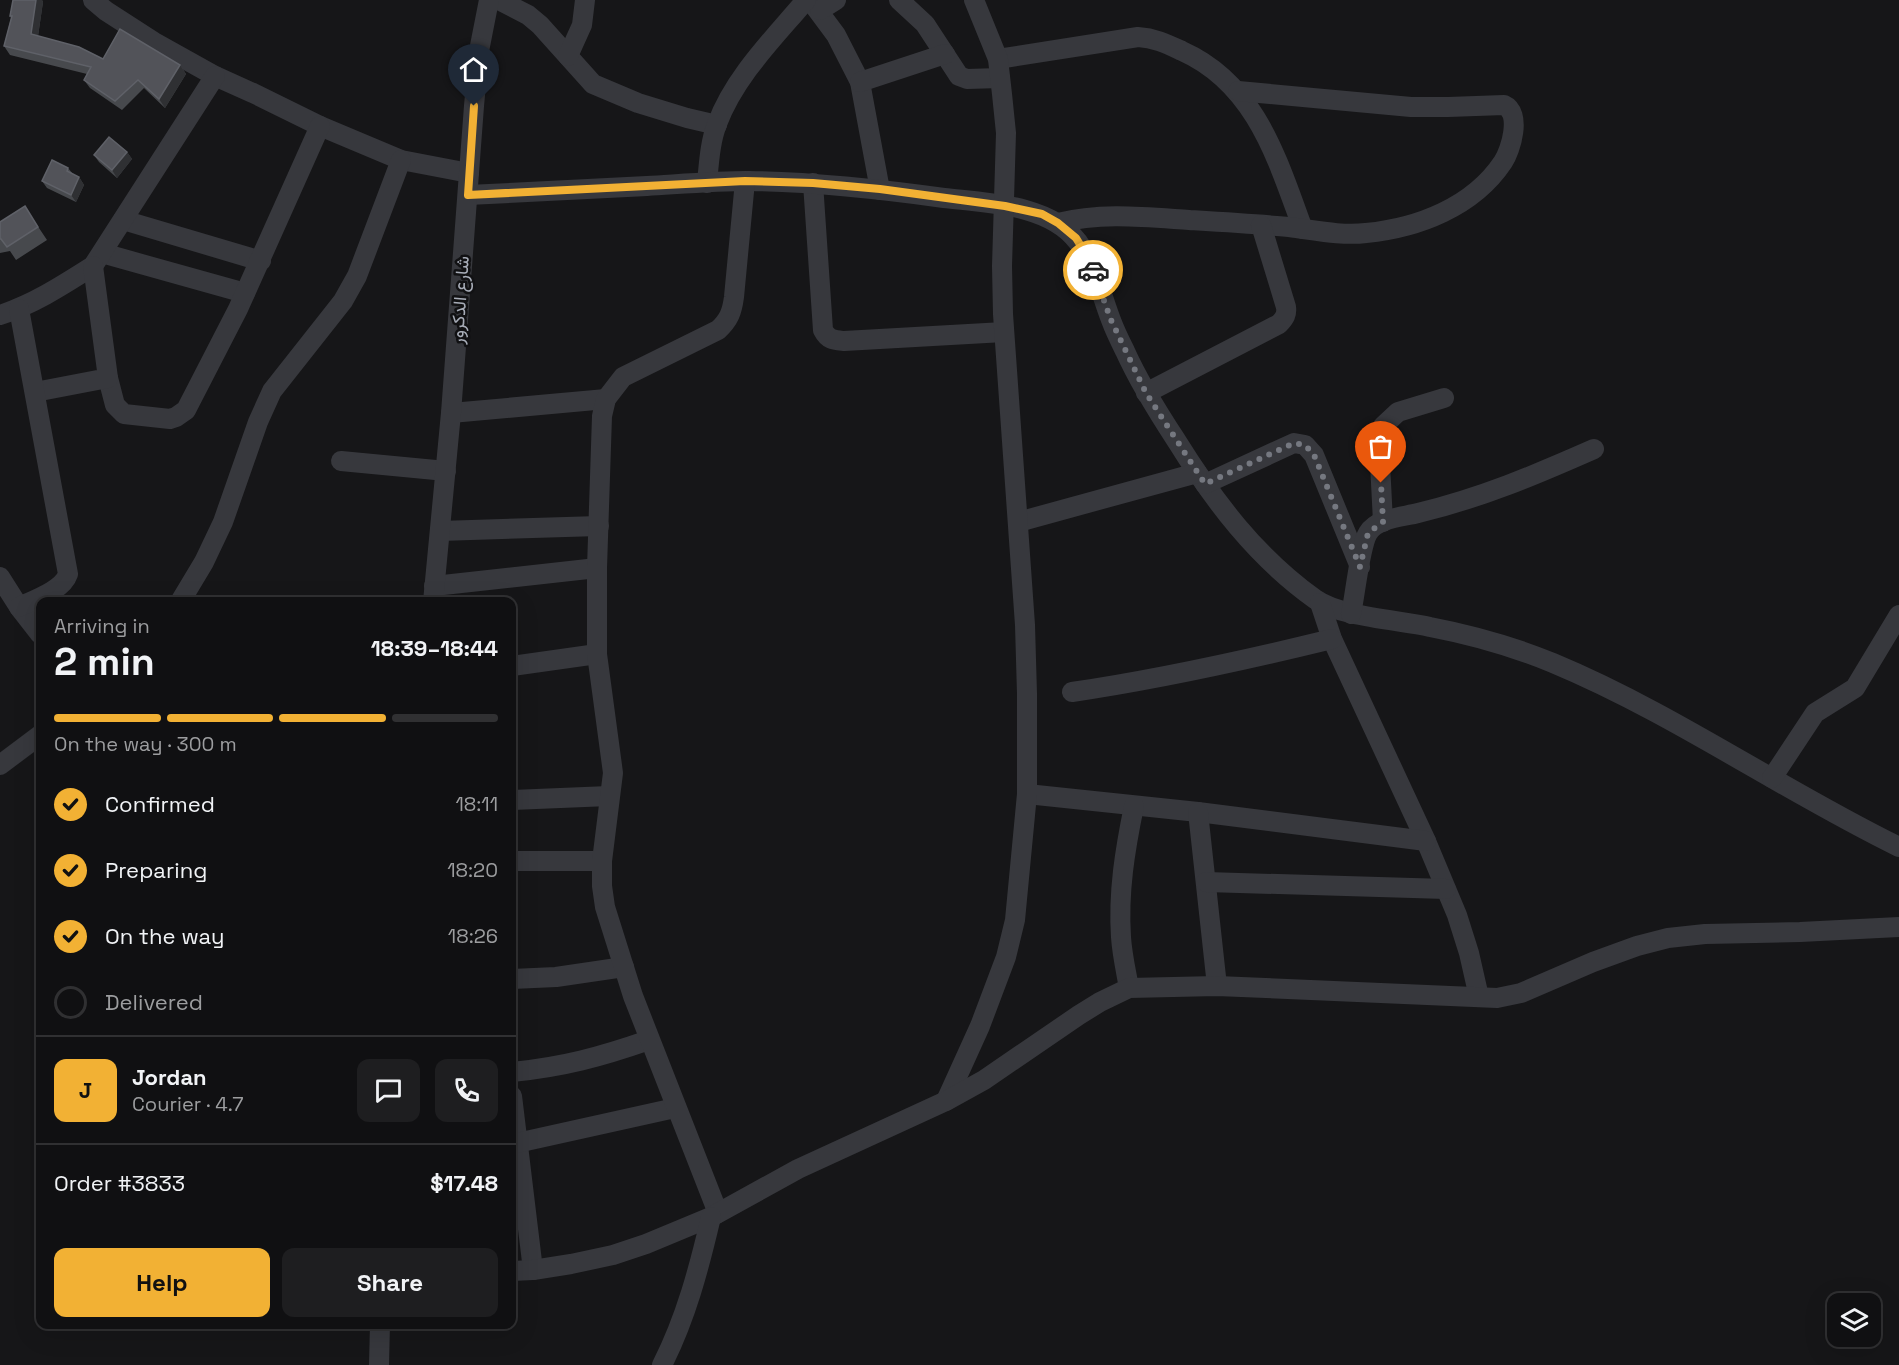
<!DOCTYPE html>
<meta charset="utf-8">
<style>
:root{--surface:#101012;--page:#1e1e20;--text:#f1f3f6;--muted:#9c9d9f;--line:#303032;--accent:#f2b134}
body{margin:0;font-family:"Space Grotesk",Vazirmatn,sans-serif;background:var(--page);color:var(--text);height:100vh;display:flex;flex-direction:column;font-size:22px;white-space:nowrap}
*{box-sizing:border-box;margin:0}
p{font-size:20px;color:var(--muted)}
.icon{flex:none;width:33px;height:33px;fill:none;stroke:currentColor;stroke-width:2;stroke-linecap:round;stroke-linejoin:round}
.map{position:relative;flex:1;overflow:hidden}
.drawer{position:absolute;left:36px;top:597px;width:480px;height:732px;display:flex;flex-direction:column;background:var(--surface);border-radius:12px;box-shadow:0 6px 24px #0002,0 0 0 2px var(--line)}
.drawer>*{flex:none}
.buttons{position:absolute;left:1827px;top:1293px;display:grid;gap:12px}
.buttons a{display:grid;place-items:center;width:54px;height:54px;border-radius:12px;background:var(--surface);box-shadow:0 6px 24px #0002,0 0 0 2px var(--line);font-size:30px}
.pin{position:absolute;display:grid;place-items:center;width:51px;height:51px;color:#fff;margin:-62px -26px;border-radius:50% 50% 50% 0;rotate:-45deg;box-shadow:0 0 6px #0007}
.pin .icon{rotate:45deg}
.courier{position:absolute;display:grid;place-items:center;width:60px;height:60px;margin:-30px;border:4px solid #f2b134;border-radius:50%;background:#fff;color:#222;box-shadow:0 2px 8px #0007}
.headline em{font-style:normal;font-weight:800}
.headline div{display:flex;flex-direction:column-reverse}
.headline{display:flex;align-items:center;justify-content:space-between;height:102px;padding:0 18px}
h1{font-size:39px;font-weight:800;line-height:45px}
.bar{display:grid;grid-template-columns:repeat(4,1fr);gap:9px 6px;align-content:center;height:72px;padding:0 18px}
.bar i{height:8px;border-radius:4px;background:var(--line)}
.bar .on{background:var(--accent)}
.bar p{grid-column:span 4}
.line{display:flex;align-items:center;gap:15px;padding:0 18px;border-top:2px solid var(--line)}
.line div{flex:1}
.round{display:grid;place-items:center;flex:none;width:63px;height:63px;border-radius:12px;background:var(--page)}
ol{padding:0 18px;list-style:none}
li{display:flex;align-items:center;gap:18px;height:66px}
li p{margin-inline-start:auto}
li .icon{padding:6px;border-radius:50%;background:var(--accent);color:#111;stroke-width:4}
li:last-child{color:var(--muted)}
li i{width:33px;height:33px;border:3px solid var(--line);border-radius:50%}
.button{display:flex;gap:12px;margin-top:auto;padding:12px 18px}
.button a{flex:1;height:69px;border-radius:12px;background:var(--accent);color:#111;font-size:24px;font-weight:800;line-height:69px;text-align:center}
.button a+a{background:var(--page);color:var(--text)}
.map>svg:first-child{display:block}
</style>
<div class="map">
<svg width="1899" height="1365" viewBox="0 0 1899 1365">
<rect width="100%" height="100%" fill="#161618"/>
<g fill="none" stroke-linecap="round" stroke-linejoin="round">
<!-- minor -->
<g stroke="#37383d" stroke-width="20">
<path d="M93 0 106 11 154 42 215 76 253 93 320 126 401 160 469 173"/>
<path d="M499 0 528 15 540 25 593 84 638 103 687 118 717 125"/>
<path d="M810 0 836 35 860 82 880 190"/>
<path d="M899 0 925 24 959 76 967 79 1000 78"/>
<path d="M820 10 836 0"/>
<path d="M568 56 582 25 585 0"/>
<path d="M998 59 1138 37C1155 38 1167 44 1182 51 1256 84 1277 159 1303 229"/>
<path d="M860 82 945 54"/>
<path d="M707 183C709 163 710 142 717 124 735 76 774 38 806 0"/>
<path d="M813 183 823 330C828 340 834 340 844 341L1004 332"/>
<path d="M468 195C527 192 587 189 647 186 681 184 715 181 749 181 815 182 879 189 944 198 987 203 1050 204 1078 242 1095 265 1101 294 1111 320 1115 331 1120 341 1125 351 1139 382 1157 411 1176 440 1214 501 1256 557 1315 599 1340 617 1399 620 1430 627 1472 635 1514 647 1553 663 1673 713 1782 790 1899 847"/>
<path d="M123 220 261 261"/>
<path d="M1058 223C1101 212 1145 217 1189 220 1222 222 1256 224 1289 227 1314 230 1341 236 1366 233 1418 228 1473 207 1503 162 1511 150 1522 113 1504 105L1448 107H1411L1238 91"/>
<path d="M102 253 245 293"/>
<path d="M0 315C34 304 63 285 93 266L215 76"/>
<path d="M108 378 115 405 124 414 170 419 176 417 186 410 238 309 320 126"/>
<path d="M35 392 108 378 93 266"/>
<path d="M1146 393 1279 324C1285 318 1287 314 1286 307L1261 225"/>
<path d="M451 413 606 399"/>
<path d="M341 461 446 471"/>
<path d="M1205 484 1294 443 1305 445 1314 455 1360 567"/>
<path d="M1018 522 1197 473"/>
<path d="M1383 522 1379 443 1383 426 1398 412 1444 398"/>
<path d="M440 531 599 526"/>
<path d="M0 577 19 607 40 634"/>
<path d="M434 586 597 568"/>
<path d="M180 602 204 562 223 522 258 422 272 391 343 301 357 276 401 160"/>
<path d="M433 602 451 413 474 106 479 51 489 0"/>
<path d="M1320 603 1332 639 1426 841 1457 915 1469 953 1479 997"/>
<path d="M19 607C34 600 63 590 68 574L19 309"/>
<path d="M1351 614C1355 596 1360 546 1368 533 1377 518 1403 517 1418 513 1481 498 1535 475 1594 449"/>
<path d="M512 666 597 654"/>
<path d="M1072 692C1160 679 1246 660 1332 639"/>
<path d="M0 765 40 735"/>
<path d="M1772 778 1815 713 1855 688 1899 615"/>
<path d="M1027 794 1198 812 1426 841"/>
<path d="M512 800 609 796"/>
<path d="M1198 812 1217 986"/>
<path d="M512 861H602"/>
<path d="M1206 882 1446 889"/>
<path d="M512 979 556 977 624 967"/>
<path d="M1129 988C1126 971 1122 954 1121 937 1118 892 1125 850 1134 806"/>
<path d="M512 1072C563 1067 600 1057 649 1040"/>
<path d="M512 1096 533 1270"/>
<path d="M946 1101 980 1026 1006 957 1015 920 1027 794V694L1025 625 1003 314 1002 266 1006 133 1002 94 998 59 974 0"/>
<path d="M517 1143 675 1108"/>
<path d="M718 1213 633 996 605 907 602 886V861L613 773 597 654V568L602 416 606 399 623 377 718 330C729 320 732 312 734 297L745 181"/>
<path d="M512 1271 533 1270 571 1264 613 1255 646 1244 711 1217 798 1169 946 1101 984 1080 1079 1015 1100 1002 1129 988 1217 986 1497 998 1521 993 1593 962 1637 946 1668 938 1705 934 1800 932 1899 927"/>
<path d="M379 1365 380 1324"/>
<path d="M662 1365C686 1318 699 1268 711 1217"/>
</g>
</g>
<!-- wall -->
<g fill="#47494d">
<path d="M13 0H42L43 2 38 36 103 59 180 65 186 74 165 108 144 88 122 110 90 88 84 80 87 74 10 55 4 46 11 18 10 16Z"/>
<path d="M127 152 132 159 117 178 99 162 94 155Z"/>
<path d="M68 168 73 174 79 177 84 185 76 202 47 188 42 181Z"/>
<path d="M33 219 47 240 16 260 10 251 0 253V222Z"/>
</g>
<!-- shaded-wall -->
<g fill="#2f3033">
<path d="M36 0H42L43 2 37 43 31 34Z"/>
<path d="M180 65 186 74 165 108 159 99Z"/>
<path d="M127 152 132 159 117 178 112 170Z"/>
<path d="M79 177 84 185 76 202 71 195Z"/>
</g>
<!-- building -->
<g fill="#525359" stroke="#5f6168" stroke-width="1.5">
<path d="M13 0H36L31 34 79 47 103 59 120 29 180 65 159 99 138 80 115 101 84 80 91 67 4 46 12 16H10Z"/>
<path d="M109 137 127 152 112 170 94 155Z"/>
<path d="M52 160 68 168 67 171 79 177 71 195 42 181Z"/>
<path d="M25 206 38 227 7 247 1 239H0V222Z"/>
</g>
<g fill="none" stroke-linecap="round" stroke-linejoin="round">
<!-- done -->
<path stroke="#757880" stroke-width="6" stroke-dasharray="0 10.8" d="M1093 270 1111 320 1146 393 1205 484 1294 443 1305 445 1314 455 1360 567 1368 533 1383 522 1381 483"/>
<!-- route -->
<path stroke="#f2b134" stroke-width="8" d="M474 106 468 195 745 181 813 183 880 189 1005 206 1042 214 1058 223 1076 238 1089 259 1093 270"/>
</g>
<g text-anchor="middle" stroke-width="5" stroke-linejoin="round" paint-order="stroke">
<!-- street labels -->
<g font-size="18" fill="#a8adb8" stroke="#111113">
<text transform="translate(460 300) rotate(-86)" y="6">شارع الدكرور</text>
</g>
</g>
</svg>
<div class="buttons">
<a><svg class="icon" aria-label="layers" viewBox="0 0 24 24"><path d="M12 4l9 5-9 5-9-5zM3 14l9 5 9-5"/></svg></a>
</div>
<div class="pin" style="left:1381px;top:483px;background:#ea580c"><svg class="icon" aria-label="bag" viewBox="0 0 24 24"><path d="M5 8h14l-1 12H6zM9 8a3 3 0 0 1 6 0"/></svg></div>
<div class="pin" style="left:474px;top:106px;background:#1f2937"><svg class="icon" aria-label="home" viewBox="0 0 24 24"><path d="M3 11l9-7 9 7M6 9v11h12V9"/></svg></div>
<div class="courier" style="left:1093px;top:270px"><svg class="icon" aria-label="car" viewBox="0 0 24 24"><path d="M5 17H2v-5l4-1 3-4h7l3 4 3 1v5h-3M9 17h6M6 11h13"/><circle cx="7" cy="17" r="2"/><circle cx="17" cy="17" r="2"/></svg></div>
<section class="drawer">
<div class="headline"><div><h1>2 min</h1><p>Arriving in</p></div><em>18:39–18:44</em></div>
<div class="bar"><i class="on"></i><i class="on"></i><i class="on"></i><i></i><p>On the way · 300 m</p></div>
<ol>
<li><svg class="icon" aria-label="check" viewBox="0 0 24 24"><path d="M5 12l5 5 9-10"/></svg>Confirmed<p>18:11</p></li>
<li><svg class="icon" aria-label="check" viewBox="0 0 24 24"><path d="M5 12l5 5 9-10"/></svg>Preparing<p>18:20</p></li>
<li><svg class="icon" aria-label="check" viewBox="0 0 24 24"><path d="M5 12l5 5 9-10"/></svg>On the way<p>18:26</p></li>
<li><i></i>Delivered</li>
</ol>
<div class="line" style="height:108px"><b class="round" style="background:var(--accent);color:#111">J</b><div><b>Jordan</b><p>Courier · 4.7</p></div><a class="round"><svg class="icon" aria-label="chat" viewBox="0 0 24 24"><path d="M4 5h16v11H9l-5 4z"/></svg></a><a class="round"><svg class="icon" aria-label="phone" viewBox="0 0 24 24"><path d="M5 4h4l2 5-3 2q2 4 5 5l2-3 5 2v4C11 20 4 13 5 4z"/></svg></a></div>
<div class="line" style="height:78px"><div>Order #3833</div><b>$17.48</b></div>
<div class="button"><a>Help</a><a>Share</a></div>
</section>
</div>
